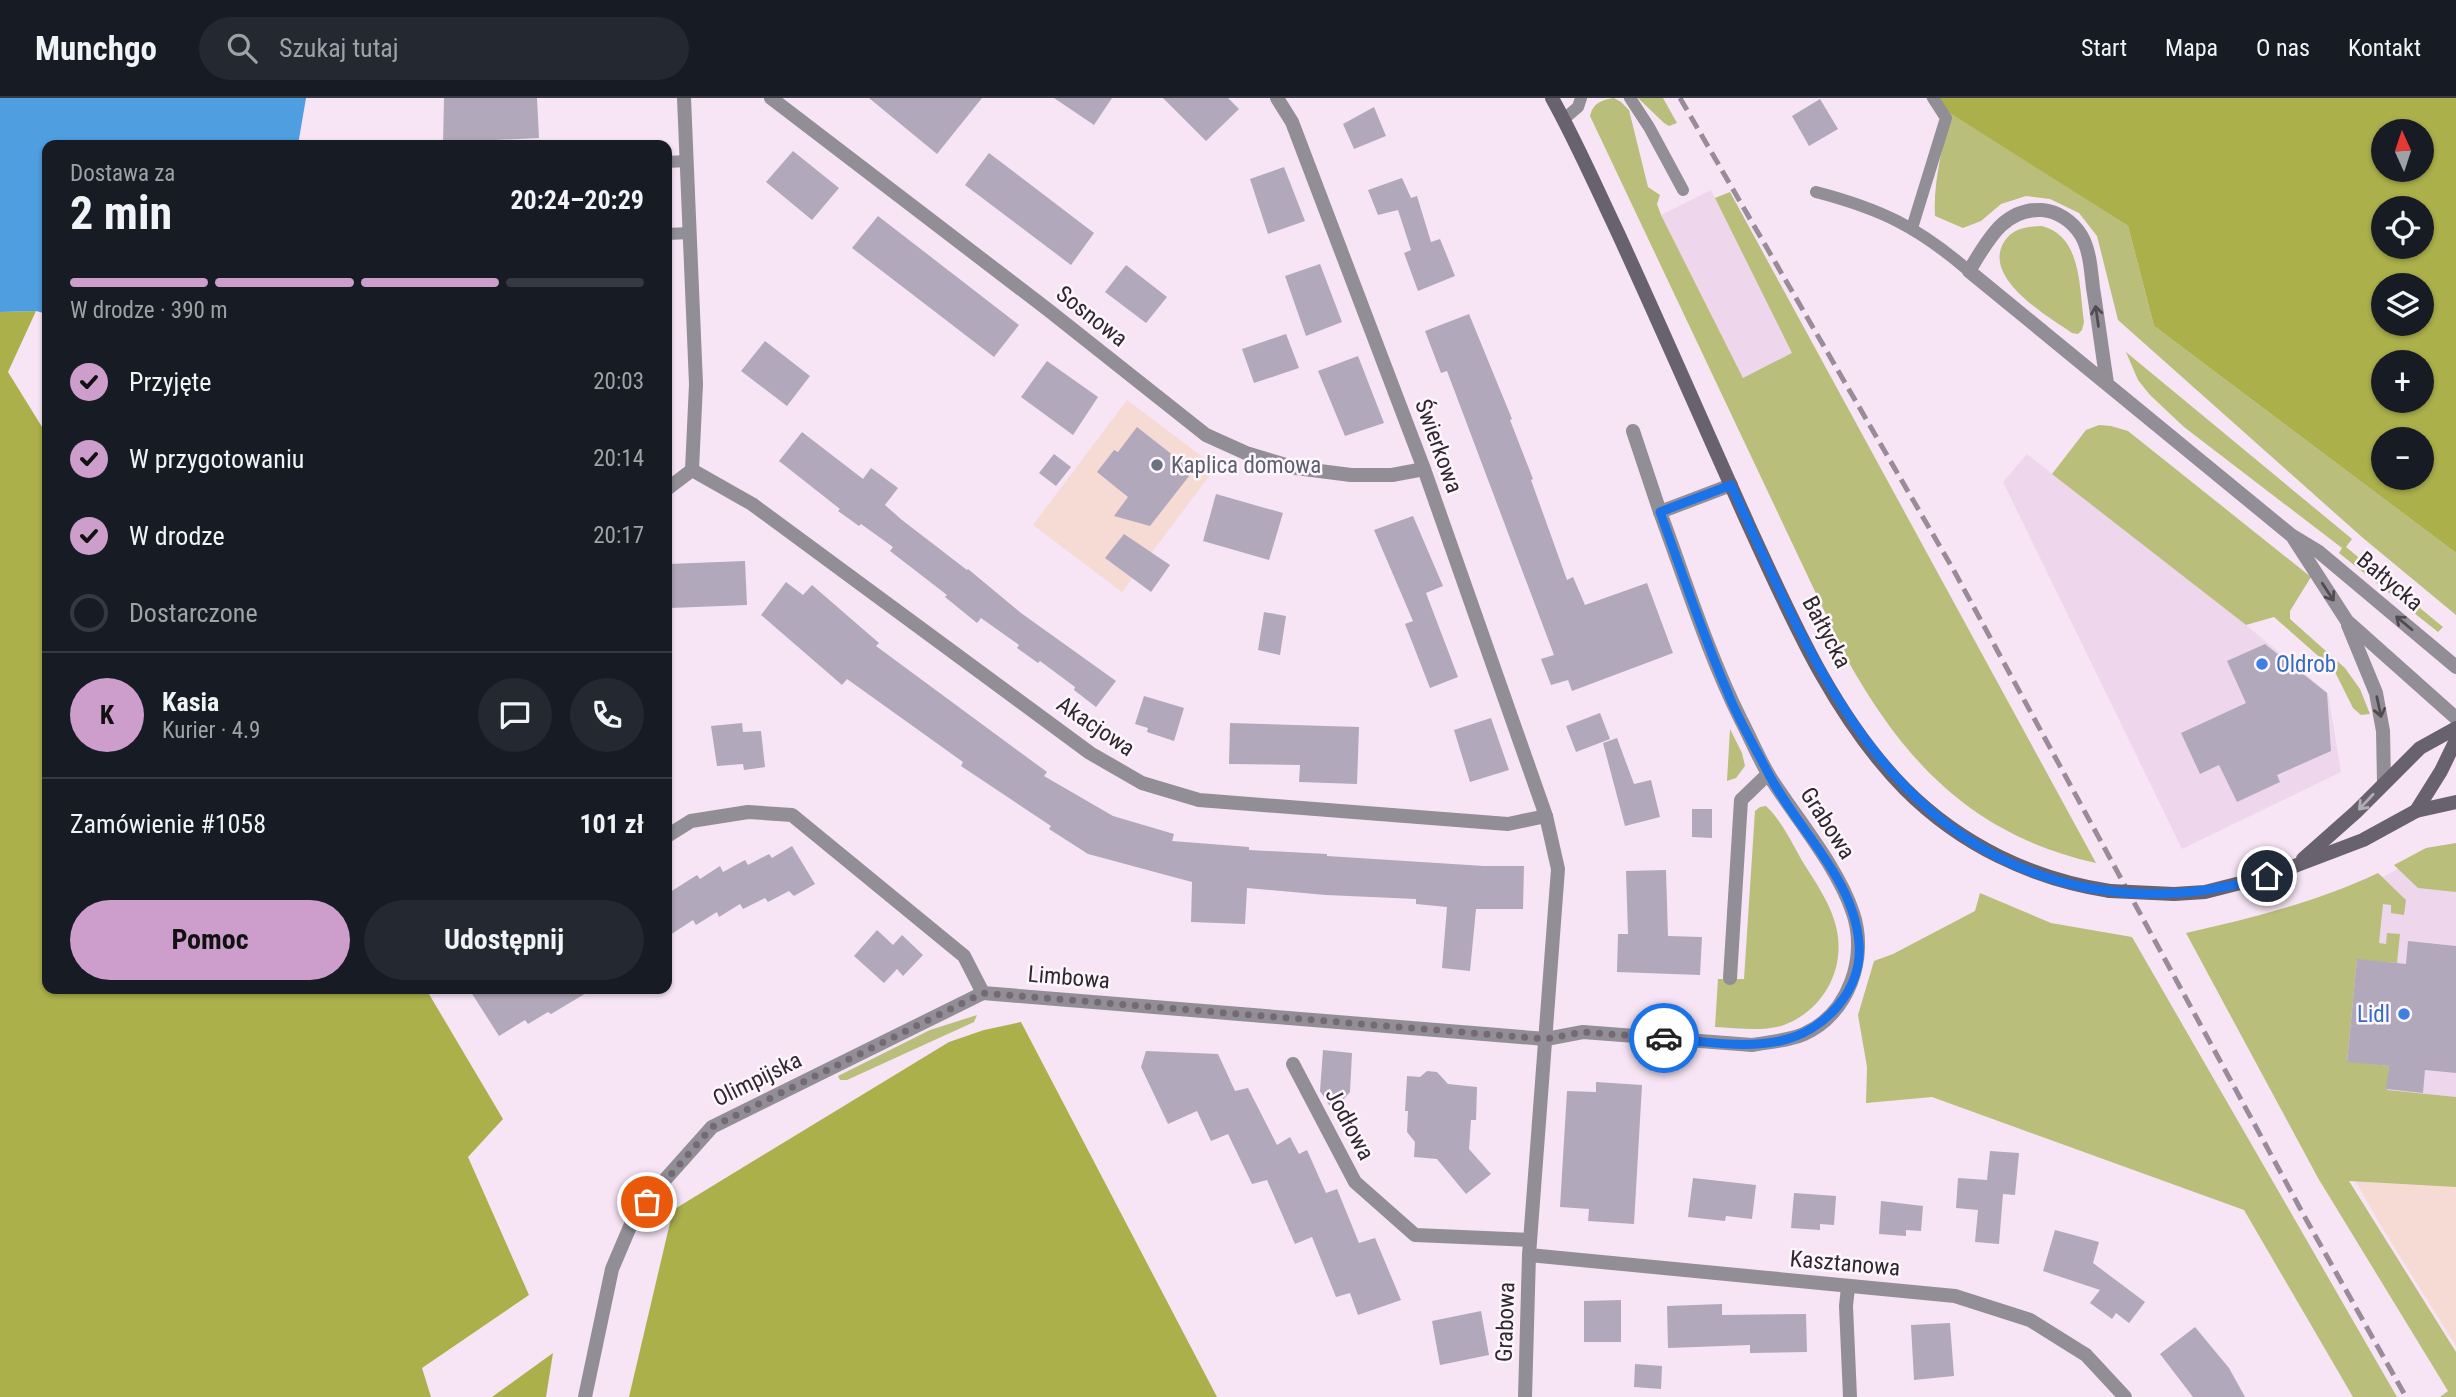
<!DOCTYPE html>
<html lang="pl">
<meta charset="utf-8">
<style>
:root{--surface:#171b24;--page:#242831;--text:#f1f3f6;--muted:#9ea1a6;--line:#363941;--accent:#cd9ecb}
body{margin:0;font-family:"Roboto Condensed",sans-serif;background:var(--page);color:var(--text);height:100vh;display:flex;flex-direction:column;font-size:26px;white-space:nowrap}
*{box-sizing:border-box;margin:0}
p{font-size:23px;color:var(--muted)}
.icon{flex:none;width:38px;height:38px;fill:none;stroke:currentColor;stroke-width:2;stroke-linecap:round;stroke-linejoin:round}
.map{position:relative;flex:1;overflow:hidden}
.sheet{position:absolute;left:42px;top:42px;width:630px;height:854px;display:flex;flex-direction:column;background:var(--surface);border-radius:14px;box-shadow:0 2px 5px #0004}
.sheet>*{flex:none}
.needle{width:46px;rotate:357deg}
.controls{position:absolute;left:2371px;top:21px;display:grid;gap:14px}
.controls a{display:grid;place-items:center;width:63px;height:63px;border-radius:50%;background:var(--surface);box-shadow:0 2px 5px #0004;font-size:35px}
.pin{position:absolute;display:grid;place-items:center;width:60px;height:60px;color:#fff;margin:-30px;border:4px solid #fff;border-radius:50%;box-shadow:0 2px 7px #0007}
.courier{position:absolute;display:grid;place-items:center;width:70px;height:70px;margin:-35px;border:5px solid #1a73e8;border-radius:50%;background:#fff;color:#222;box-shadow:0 2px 9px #0007}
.summary em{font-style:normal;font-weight:700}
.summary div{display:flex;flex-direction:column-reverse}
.summary{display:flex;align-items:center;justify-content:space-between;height:119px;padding:0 28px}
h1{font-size:46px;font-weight:700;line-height:52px}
.bar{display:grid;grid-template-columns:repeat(4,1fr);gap:10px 7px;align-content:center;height:84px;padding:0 28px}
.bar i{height:9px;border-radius:5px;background:var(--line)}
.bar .on{background:var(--accent)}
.bar p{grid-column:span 4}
.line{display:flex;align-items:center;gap:18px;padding:0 28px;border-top:2px solid var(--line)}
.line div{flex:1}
.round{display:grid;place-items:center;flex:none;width:74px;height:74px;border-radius:37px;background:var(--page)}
ol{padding:0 28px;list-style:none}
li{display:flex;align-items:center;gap:21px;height:77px}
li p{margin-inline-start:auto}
li .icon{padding:7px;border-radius:50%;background:var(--accent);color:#111;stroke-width:4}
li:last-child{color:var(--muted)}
li i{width:38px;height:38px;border:4px solid var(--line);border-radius:50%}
.action{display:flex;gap:14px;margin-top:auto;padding:14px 28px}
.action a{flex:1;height:80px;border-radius:42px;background:var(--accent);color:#111;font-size:28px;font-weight:700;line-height:80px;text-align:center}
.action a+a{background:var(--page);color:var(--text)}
header{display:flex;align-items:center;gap:42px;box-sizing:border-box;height:98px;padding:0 35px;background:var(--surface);border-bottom:2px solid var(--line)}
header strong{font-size:33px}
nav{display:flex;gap:38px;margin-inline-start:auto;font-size:24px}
.search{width:490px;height:63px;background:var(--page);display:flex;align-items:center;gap:18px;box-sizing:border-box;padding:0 24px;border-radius:38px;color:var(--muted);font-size:26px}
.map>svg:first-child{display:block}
</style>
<header>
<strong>Munchgo</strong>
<div class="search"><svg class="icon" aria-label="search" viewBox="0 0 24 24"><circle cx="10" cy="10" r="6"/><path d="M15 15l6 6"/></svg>Szukaj tutaj</div>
<nav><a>Start</a><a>Mapa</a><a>O nas</a><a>Kontakt</a></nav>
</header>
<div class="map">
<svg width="2456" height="1299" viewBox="0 0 2456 1299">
<rect width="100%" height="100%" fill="#f7e5f5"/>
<!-- built -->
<g fill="#eed7ed">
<path d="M1711 92 1793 256 1743 280 1661 117Z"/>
<path d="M2027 356 2246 527 2328 595 2341 674 2182 751 2003 384Z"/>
<path d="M2407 766 2456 769V1059L2337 1050 2362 790Z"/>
</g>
<!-- education -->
<g fill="#f5dbd4">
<path d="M1127 302 1216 369 1122 494 1033 427Z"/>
<path d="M2337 1050 2456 1059V1248L2381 1128Z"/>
</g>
<!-- green -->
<g fill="#b9be7a">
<path d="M1614 0 1621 4 1629 12 1648 89 1660 97 1657 106 1661 117 1743 280 1792 255 1715 100 1730 94 2096 765C1976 738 1907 668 1848 563L1590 18C1593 5 1601 2 1614 0Z"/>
<path d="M1638 0H1663L1677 25 1669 28 1664 25Z"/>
<path d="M1950 15 2128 128 2154 228 2456 455V517L2363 440 2118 222 2097 138 2079 115 2050 101 2026 98 2001 106 1981 123 1963 130 1935 118C1933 83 1943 49 1950 15Z"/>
<path d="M2042 128C2082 138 2079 190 2084 224L2082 232 2078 236 2072 235C2047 218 1982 180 2004 144 2013 130 2026 129 2042 128Z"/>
<path d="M2126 254 2352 441 2346 449 2443 529 2438 534 2339 455 2342 450 2184 329 2150 297 2138 282Z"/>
<path d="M2099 327 2111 328 2128 333 2311 479 2290 513V521L2345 570 2360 591 2370 616 2361 617 2353 610 2334 572 2274 519 2246 527 2052 376 2086 332Z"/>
<path d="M1730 631 1742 655 1745 668 1736 680 1727 683Z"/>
<path d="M1766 708C1782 723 1793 747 1804 766 1817 786 1833 810 1837 833 1845 873 1822 913 1784 927 1763 934 1737 930 1715 929L1718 881H1744L1755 713 1760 709Z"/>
<path d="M2456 745V794L2418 790 2394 767 2426 750Z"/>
<path d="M2378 775 2406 802 2404 817 2391 815V807L2383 806 2379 845 2386 846 2387 835 2400 836 2397 865 2357 862 2347 963 2389 968 2387 992 2456 999V1089L2349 1083 2456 1254V1299H2440L2448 1293 2318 1080 2186 835C2251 820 2317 804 2378 775Z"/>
<path d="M1980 795 2051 825 2132 839 2397 1299H2353L2244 1112 1932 999 1866 1005 1867 969 1858 917 1874 863 1893 856 1975 813Z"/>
<path d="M977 917 974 924 847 982H840L838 978 930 932Z"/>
</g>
<!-- forest -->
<g fill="#abb04b" fill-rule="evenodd">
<path d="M1926 0H2456V455L2154 228 2128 128ZM2384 33H2422V72H2384ZM2384 110H2422V149H2384ZM2384 187H2422V226H2384ZM2384 264H2422V303H2384ZM2384 341H2422V380H2384Z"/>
<path d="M36 213 8 274 47 337V891H426L503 1021 468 1059 529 1197 422 1270 431 1299H0V214Z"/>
<path d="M1021 924 1217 1299H629L673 1112 949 944 984 932Z"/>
<path d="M553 1255 546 1299H491H492Z"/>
</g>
<!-- water -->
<path fill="#4f9ee0" d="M0 0H306L298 47H47V216L36 213 0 214Z"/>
<!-- building -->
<g fill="#b2a8bb">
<path d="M444 0H537L539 40 494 42V47H443Z"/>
<path d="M869 0H982L937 56Z"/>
<path d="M1054 0H1112L1094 27Z"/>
<path d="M1163 0H1228L1239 11 1206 43Z"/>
<path d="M1820 1 1838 31 1809 48 1792 18Z"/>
<path d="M1374 9 1386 38 1354 51 1343 26Z"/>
<path d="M793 53 839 90 812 122 766 84Z"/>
<path d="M989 55 1094 135 1071 167 965 87Z"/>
<path d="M1284 69 1305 123 1268 136 1250 81Z"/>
<path d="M1402 80 1411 100 1417 98 1431 144 1440 141 1455 178 1418 193 1404 155 1411 152 1398 112 1378 117 1368 92Z"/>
<path d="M878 118 1019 227 994 259 852 150Z"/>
<path d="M1320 166 1342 224 1306 238 1285 178Z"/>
<path d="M1126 167 1167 199 1146 225 1105 194Z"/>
<path d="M1469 216 1512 321 1510 322 1533 381 1531 382 1567 482 1573 479 1585 507 1647 485 1673 555 1572 593 1568 582 1551 587 1541 561 1554 557 1447 273 1441 275 1425 233Z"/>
<path d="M1286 236 1299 270 1254 285 1242 251Z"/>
<path d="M765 243 810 278 787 308 741 273Z"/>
<path d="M1358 258 1384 325 1345 338 1318 273Z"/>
<path d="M1047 263 1098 299 1073 337 1021 299Z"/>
<path d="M1137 329 1193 373 1150 428 1114 418 1128 399 1097 374 1114 352 1118 354Z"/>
<path d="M802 334 863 381 871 370 898 390 885 407 902 422 967 472 968 471 1021 515 1116 583 1096 609 1074 592 1075 589 1040 563 1038 565 1017 550 1019 547 981 520 977 525 945 499 947 497 890 453 893 449 861 426 859 428 838 413 840 411 779 363Z"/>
<path d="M1054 356 1071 369 1056 388 1039 375Z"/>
<path d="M1216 396 1283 415 1269 462 1203 443Z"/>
<path d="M1413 418 1443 488 1426 495 1458 579 1430 590 1405 526 1413 523 1374 432Z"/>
<path d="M1124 436 1170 467 1151 494 1105 460Z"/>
<path d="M745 463 747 507 670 510 668 466Z"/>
<path d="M786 484 803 497 812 487 879 545 876 548 1047 674 1044 678 1113 718 1174 736 1172 743 1249 749V752L1327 756V758L1484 768H1524L1523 811H1476L1470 873 1442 870 1447 809 1416 806V801L1326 797 1247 790 1245 826 1191 824 1192 784 1088 756 1049 731 1051 728 961 668 963 664 847 581 842 587 761 517Z"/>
<path d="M1264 514 1286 518 1280 557 1258 552Z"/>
<path d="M2265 546 2327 595 2331 653 2277 677 2280 684 2237 704 2219 667 2200 676 2181 635 2246 605 2227 563Z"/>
<path d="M1144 598 1184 610 1174 643 1147 634 1148 630 1135 626Z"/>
<path d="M1600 615 1610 641 1576 654 1566 628Z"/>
<path d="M1491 620 1509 672 1470 684 1454 632Z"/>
<path d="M742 625 743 634 761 633 765 669 744 672 743 666 717 668 711 628Z"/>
<path d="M1230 625 1359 629 1357 686 1299 684 1300 667 1229 666Z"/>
<path d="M1617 640 1634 686 1651 682 1660 719 1625 728 1603 645Z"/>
<path d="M1692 711H1712V740L1692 739Z"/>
<path d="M792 748 815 786 794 798 789 793 768 804 765 800 743 811 740 806 719 819 717 814 696 827 693 822 667 839V796L697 777 700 781 720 768 723 774 745 762 748 767 769 756 772 760Z"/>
<path d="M1666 772 1668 838 1702 839 1700 877 1617 874 1618 836H1628L1626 773Z"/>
<path d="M877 832 893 847 902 837 923 857 903 878 897 871 884 885 854 858Z"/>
<path d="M2408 843 2456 848V975L2425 972 2423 995 2386 991 2389 968 2347 964 2357 861 2406 866Z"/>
<path d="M469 891H593L551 916 548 914 528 926 525 922 499 938Z"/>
<path d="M1323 952 1352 955 1350 994 1333 1013 1320 993Z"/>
<path d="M1146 953 1218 956 1235 993 1248 990 1277 1047 1290 1039 1299 1056 1307 1052 1326 1095 1337 1091 1359 1145 1375 1140 1401 1202 1358 1217 1350 1195 1336 1199 1312 1139 1295 1146 1267 1082 1252 1086 1228 1036 1211 1043 1197 1013 1168 1026 1141 969Z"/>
<path d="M1427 973 1437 974 1448 986 1477 989 1476 1022H1471L1469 1051 1491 1076 1466 1096 1437 1061 1414 1059 1415 1044 1407 1034 1408 1013H1405L1407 978 1420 979Z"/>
<path d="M1596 984 1642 987 1634 1126 1588 1123 1589 1111 1560 1109 1567 993 1596 994Z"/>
<path d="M1990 1053 2019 1055 2015 1097 2003 1096 1999 1146 1975 1144 1978 1112 1956 1110 1958 1080 1987 1082Z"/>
<path d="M1693 1080 1756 1087 1752 1121 1726 1118 1725 1123 1688 1119Z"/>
<path d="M1794 1095 1836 1098 1834 1127 1820 1126V1132L1791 1130Z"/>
<path d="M1881 1103 1923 1108 1921 1133 1906 1132V1138L1879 1136Z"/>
<path d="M2055 1132 2099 1144 2093 1165 2145 1204 2129 1225 2116 1215 2112 1221 2090 1205 2100 1192 2043 1173Z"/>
<path d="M1621 1202V1244H1584V1203Z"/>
<path d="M1722 1206V1217L1806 1216 1807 1254 1750 1255V1247L1668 1250 1667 1208Z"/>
<path d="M1481 1213 1489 1257 1440 1267 1432 1223Z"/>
<path d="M1950 1225 1954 1278 1914 1282 1911 1227Z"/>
<path d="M2195 1229 2229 1270 2245 1299H2193L2160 1256Z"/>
<path d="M1635 1266 1662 1268 1661 1291 1634 1289Z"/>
</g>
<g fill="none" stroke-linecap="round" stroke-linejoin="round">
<!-- lane -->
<g stroke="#928e96" stroke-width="12">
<path d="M1630 0 1649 29 1683 92"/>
<path d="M1564 21 1578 9 1581 0"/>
<path d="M667 64 687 63"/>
<path d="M1816 94C1881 111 1918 129 1969 173"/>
<path d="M1912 130 1946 20 1933 0"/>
<path d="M667 136 690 135"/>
</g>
<!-- street -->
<g stroke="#928e96" stroke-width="14">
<path d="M771 0 1047 211 1206 337 1246 355 1296 370 1351 377H1392L1424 371"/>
<path d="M1277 0 1292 24 1424 371 1546 718 1558 771 1529 1157 1525 1299"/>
<path d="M2107 285C2102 253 2098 221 2093 190 2091 173 2090 152 2081 137 2073 124 2058 113 2042 112 2003 110 1987 144 1969 173L2291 437 2319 454 2456 569"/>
<path d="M1633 333 1660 414"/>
<path d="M692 372 752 406 1090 655 1142 685 1199 702 1508 726 1546 718"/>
<path d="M667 391 692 372 696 286 684 0"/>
<path d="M2294 441 2347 523 2456 620"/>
<path d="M2348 527 2376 595 2383 633 2384 685"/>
<path d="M667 738 691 723 748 714 792 717 964 858 983 895"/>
<path d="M1730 880 1741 702 1768 676"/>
<path d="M983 895 1546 941 1583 934 1752 947C1769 944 1788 943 1804 936 1849 916 1868 859 1853 815 1838 769 1796 720 1770 679 1759 661 1751 641 1741 622 1708 556 1686 484 1660 414L1731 387"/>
<path d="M1293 966 1355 1084 1415 1137 1530 1142"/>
<path d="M1529 1157 1955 1198 2030 1222 2086 1257 2125 1299"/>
<path d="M1848 1189 1846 1208 1850 1299"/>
<path d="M585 1299 612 1171 632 1124 662 1085 712 1029 983 895"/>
</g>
<!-- secondary -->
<g stroke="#68626e" stroke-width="14">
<path d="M1552 0C1576 43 1596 89 1617 133 1662 231 1705 330 1749 428 1791 519 1833 618 1905 691 1961 747 2032 781 2110 793"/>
<path d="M2416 713 2441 673 2456 642"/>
<path d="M2303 761 2356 714 2420 650 2456 630"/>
<path d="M2174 796 2205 794 2268 778 2363 742 2416 713 2456 704"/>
</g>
<!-- rail -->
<path stroke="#998c98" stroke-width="5" stroke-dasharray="14 7" stroke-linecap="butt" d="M1680 0 1953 471 2307 1123 2406 1299"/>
<!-- secondary-bridge -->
<path stroke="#68626e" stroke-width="14" d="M2110 793 2174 796"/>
</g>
<!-- one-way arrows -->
<defs><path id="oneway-shaft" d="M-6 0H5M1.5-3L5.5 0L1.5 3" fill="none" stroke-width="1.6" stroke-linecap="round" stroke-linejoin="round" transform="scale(1.75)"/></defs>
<g stroke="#514b52">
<use href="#oneway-shaft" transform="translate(2097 218) rotate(-98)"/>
<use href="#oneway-shaft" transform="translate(2328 494) rotate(57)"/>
<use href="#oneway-shaft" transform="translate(2404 525) rotate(-140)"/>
<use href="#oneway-shaft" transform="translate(2379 609) rotate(78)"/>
</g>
<use stroke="#b2acb6" href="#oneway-shaft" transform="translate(2366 704) rotate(133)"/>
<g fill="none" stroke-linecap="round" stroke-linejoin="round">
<!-- done -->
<path stroke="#746a73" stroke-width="7" stroke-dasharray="0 12.6" d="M647 1104 712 1029 983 895 1546 941 1583 934 1664 940"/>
<!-- route -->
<path stroke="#1a73e8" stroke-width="9" d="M1664 940C1702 943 1742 951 1780 943 1824 934 1863 892 1859 845 1857 822 1848 799 1837 780 1815 742 1784 708 1765 669 1752 644 1737 619 1727 593 1702 535 1682 474 1660 414L1731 387C1807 553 1883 748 2084 789 2147 801 2207 797 2267 778"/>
</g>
<!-- markers -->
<circle fill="#6b7280" stroke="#fdf6fd" stroke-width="2.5" cx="1157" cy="367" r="7"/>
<g fill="#3f7fe0" stroke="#fdf6fd" stroke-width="2.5">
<circle cx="2262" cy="566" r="7"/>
<circle cx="2404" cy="916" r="7"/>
</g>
<g text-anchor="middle" stroke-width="5" stroke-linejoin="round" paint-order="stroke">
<!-- street labels -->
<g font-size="23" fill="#2e272d" stroke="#fdf6fd">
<text transform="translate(1092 218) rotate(38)" y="8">Sosnowa</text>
<text transform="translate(1439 348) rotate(70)" y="8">Świerkowa</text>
<text transform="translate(2390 483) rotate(40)" y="8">Bałtycka</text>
<text transform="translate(1827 534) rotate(62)" y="8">Bałtycka</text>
<text transform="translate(1096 628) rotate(34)" y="8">Akacjowa</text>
<text transform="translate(1828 725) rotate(57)" y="8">Grabowa</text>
<text transform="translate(1069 879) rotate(5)" y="8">Limbowa</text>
<text transform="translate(757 981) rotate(-26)" y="8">Olimpijska</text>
<text transform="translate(1350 1026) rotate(62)" y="8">Jodłowa</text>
<text transform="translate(1845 1165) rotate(5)" y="8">Kasztanowa</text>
<text transform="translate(1505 1224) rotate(-88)" y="8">Grabowa</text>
</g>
<!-- worship labels -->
<g font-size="23" fill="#5b616d" stroke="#fdf6fd" text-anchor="start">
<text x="1171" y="375">Kaplica domowa</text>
</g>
<!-- shop labels -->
<g font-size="23" fill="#366cbe" stroke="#fdf6fd" text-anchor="start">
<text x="2276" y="574">Oldrob</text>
<text x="2390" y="924" text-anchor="end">Lidl</text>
</g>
</g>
</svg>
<div class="controls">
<a><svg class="needle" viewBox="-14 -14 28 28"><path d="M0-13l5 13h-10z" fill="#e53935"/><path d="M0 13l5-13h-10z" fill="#9ea1a6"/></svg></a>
<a><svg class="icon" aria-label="locate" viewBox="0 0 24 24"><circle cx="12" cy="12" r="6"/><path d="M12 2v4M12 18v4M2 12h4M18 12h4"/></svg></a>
<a><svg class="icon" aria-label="layers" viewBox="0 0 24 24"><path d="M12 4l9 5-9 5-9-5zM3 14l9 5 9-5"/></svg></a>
<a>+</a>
<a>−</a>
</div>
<div class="pin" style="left:647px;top:1104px;background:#ea580c"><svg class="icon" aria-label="bag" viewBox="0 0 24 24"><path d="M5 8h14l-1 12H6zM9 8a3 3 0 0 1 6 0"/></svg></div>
<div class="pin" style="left:2267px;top:778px;background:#1f2937"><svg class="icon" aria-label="home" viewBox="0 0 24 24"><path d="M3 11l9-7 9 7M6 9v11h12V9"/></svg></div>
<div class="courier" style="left:1664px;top:940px"><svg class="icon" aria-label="car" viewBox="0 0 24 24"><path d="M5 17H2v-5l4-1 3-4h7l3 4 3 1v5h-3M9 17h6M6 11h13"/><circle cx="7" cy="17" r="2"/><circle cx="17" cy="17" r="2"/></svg></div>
<section class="sheet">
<div class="summary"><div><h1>2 min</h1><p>Dostawa za</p></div><em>20:24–20:29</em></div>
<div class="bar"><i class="on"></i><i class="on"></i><i class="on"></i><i></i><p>W drodze · 390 m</p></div>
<ol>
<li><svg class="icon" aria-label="check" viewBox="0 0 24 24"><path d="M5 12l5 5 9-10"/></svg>Przyjęte<p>20:03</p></li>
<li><svg class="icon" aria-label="check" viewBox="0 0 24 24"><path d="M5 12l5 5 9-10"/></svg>W przygotowaniu<p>20:14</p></li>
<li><svg class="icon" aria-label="check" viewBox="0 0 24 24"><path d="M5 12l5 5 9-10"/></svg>W drodze<p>20:17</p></li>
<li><i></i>Dostarczone</li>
</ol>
<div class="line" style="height:126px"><b class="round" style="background:var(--accent);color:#111">K</b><div><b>Kasia</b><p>Kurier · 4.9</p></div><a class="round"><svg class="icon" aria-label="chat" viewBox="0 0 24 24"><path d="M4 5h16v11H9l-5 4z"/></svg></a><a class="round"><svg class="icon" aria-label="phone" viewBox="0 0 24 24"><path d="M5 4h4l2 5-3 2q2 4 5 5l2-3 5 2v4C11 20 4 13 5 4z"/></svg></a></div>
<div class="line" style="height:91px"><div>Zamówienie #1058</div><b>101 zł</b></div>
<div class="action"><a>Pomoc</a><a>Udostępnij</a></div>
</section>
</div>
